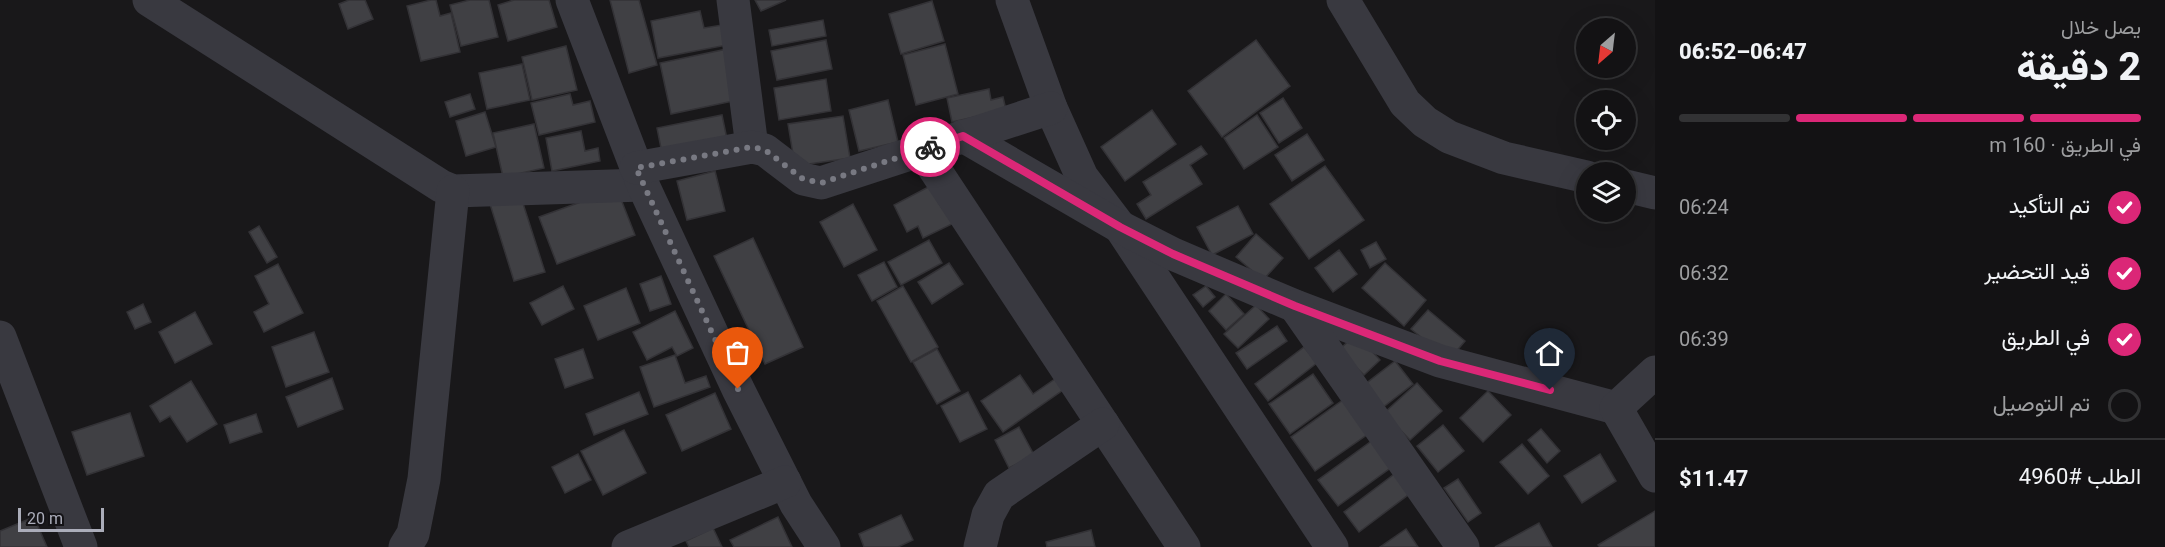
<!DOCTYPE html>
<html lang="ar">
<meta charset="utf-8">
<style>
:root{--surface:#131214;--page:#1c1b1d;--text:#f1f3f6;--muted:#9d9ea0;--line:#323234;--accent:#db2777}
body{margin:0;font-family:Roboto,Vazirmatn,sans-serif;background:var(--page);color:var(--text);direction:rtl;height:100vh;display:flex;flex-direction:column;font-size:22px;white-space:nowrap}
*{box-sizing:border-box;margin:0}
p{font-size:20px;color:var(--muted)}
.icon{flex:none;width:33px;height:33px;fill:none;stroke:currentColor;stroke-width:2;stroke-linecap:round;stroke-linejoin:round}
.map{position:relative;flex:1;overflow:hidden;direction:ltr}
.side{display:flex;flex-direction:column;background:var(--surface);width:510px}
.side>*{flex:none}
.needle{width:39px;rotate:208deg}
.buttons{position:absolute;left:1576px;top:18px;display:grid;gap:12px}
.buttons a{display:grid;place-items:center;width:60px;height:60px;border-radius:50%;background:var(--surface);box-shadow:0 6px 24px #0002,0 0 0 2px var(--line);font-size:30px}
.scale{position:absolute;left:18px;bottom:15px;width:86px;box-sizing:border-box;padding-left:6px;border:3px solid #abadba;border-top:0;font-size:16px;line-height:21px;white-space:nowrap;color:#abadba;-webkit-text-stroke:4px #141316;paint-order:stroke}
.pin{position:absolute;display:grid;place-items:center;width:51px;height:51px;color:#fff;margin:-62px -26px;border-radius:50% 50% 50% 0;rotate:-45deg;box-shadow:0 0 6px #0007}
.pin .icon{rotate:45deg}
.courier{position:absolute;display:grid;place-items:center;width:60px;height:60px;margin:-30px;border:4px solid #db2777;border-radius:50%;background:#fff;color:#222;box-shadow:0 2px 8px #0007}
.head em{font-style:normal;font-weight:800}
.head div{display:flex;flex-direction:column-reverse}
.head{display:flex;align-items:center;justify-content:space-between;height:102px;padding:0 24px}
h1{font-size:39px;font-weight:800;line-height:45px}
.bar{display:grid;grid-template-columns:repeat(4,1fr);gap:9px 6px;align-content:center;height:72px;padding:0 24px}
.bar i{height:8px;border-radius:4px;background:var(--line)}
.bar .on{background:var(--accent)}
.bar p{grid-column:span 4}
.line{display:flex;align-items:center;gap:15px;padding:0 24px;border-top:2px solid var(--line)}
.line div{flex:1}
ol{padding:0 24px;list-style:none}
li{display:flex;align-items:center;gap:18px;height:66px}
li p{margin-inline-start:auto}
li .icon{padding:6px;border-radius:50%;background:var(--accent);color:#fff;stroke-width:4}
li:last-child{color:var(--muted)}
li i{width:33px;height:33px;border:3px solid var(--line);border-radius:50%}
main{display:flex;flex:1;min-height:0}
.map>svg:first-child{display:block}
</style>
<main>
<section class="side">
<div class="head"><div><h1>2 دقيقة</h1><p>يصل خلال</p></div><em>06:47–06:52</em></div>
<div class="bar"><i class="on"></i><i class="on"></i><i class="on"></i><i></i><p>في الطريق · 160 m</p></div>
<ol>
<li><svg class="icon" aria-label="check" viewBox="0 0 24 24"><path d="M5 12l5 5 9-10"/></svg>تم التأكيد<p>06:24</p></li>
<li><svg class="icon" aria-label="check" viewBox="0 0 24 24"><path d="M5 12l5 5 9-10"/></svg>قيد التحضير<p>06:32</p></li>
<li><svg class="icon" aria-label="check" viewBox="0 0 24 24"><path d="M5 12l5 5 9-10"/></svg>في الطريق<p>06:39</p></li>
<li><i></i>تم التوصيل</li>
</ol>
<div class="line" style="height:78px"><div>الطلب #4960</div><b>$11.47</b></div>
</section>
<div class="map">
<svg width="1655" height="547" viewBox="0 0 1655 547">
<rect width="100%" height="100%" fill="#19181a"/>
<!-- building -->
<g fill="#404044" stroke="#333236" stroke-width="1.5">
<path d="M349 0H365L373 19 348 29 339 4Z"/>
<path d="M431 0H436L440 16 451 13 460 52 421 61 407 6Z"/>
<path d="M470 0H489L498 37 461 46 450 5Z"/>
<path d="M514 0H549L557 27 508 41 498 5Z"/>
<path d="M610 0H639L657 65 629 73Z"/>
<path d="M755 0H786L761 11Z"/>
<path d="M932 1 944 41 901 54 889 14Z"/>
<path d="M700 11 704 28 722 25 727 45 658 58 651 21Z"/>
<path d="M823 20 826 36 772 46 769 30Z"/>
<path d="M826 40 832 69 777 80 771 51Z"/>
<path d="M1256 40 1290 86 1222 137 1188 91Z"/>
<path d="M945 44 958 94 916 105 903 55Z"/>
<path d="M566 46 577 90 532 100 522 57Z"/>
<path d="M727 49 738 100 671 114 660 63Z"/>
<path d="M522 64 530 100 487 109 479 73Z"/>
<path d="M826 79 831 111 779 120 774 88Z"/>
<path d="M989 89 991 100 1003 97 1006 110 952 122 947 98Z"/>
<path d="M470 94 475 109 450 117 445 102Z"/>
<path d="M570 94 573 105 590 101 595 122 539 135 531 103Z"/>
<path d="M1283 98 1302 128 1279 143 1260 113Z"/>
<path d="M888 100 898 142 859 151 849 110Z"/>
<path d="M1152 110 1176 144 1125 181 1101 147Z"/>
<path d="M485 112 496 147 466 156 456 121Z"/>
<path d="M722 115 727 139 662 153 657 128Z"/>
<path d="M1257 115 1278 147 1244 169 1224 138Z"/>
<path d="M843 116 850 158 795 166 788 124Z"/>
<path d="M534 124 544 168 503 177 493 133Z"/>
<path d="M581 131 585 151 598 148 600 161 552 171 546 138Z"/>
<path d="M1307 134 1324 160 1292 181 1275 155Z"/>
<path d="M1201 146 1207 154 1190 165 1202 184 1146 219 1137 204 1151 195 1143 182Z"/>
<path d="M1325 166 1364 220 1309 259 1270 204Z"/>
<path d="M715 171 725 211 687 220 677 181Z"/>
<path d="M934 184 954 223 923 238 918 226 907 232 894 205Z"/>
<path d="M617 189 635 235 557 264 539 217Z"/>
<path d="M520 194 545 272 514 281 490 204Z"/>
<path d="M853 204 877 250 844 267 820 222Z"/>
<path d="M1238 206 1253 234 1212 255 1197 227Z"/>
<path d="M259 226 277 257 267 263 249 232Z"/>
<path d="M1256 234 1283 258 1263 280 1236 257Z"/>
<path d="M753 238 803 347 765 364 714 256Z"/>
<path d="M929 240 942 263 901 285 888 262Z"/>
<path d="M1376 242 1386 259 1370 268 1361 250Z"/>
<path d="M1339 250 1357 274 1333 292 1315 268Z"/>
<path d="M884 262 897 287 872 301 858 275Z"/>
<path d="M949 263 963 284 932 304 918 282Z"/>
<path d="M1385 263 1426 300 1404 326 1362 288Z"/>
<path d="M278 264 303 313 264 332 254 312 269 304 255 276Z"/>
<path d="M661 276 671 304 650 311 640 284Z"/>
<path d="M563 286 574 309 542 325 530 303Z"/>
<path d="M903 286 938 347 911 362 877 301Z"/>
<path d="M1206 286 1215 297 1203 307 1193 295Z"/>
<path d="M626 288 640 323 598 340 584 306Z"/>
<path d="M1226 294 1244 314 1226 330 1209 311Z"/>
<path d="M143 304 151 322 135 329 127 312Z"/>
<path d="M1256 305 1269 319 1238 348 1224 334Z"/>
<path d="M1428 310 1465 341 1449 360 1411 329Z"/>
<path d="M675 311 693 348 677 356 672 347 647 360 633 332Z"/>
<path d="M195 312 212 344 175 363 159 332Z"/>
<path d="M1277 326 1287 341 1247 369 1236 353Z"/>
<path d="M314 332 329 372 286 387 272 347Z"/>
<path d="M1356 334 1380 360 1364 375 1339 350Z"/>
<path d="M1304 347 1317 363 1268 401 1255 384Z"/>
<path d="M583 349 593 378 565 388 555 359Z"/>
<path d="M937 349 960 391 937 404 913 362Z"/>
<path d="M675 355 685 383 706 376 710 387 654 407 640 367Z"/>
<path d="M1395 361 1413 384 1382 408 1364 385Z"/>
<path d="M1313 374 1333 403 1290 434 1269 404Z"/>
<path d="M1020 375 1033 394 1055 379 1063 390 1003 432 981 401Z"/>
<path d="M332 378 343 409 298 427 286 397Z"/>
<path d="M191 381 217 424 187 442 170 416 160 422 150 406Z"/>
<path d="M1417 383 1442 411 1410 440 1384 413Z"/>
<path d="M1488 391 1511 415 1483 442 1460 418Z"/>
<path d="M639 392 648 414 594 435 586 414Z"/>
<path d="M968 392 987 429 960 442 941 406Z"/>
<path d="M715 393 731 429 682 451 666 415Z"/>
<path d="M1347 397 1371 432 1315 471 1291 437Z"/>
<path d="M130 413 144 456 87 475 72 432Z"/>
<path d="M256 414 262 432 230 443 224 425Z"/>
<path d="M1443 425 1464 451 1438 472 1417 446Z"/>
<path d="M1019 427 1034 455 1009 468 995 440Z"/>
<path d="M1541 429 1560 451 1547 463 1528 440Z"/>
<path d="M624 430 646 473 603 495 581 451Z"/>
<path d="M1377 437 1396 464 1338 506 1318 480Z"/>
<path d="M1522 444 1549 476 1528 494 1500 462Z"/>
<path d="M578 454 591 480 565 493 552 467Z"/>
<path d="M1600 454 1616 481 1582 503 1564 476Z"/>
<path d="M1397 472 1412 492 1359 532 1344 512Z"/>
<path d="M1458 479 1481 513 1468 522 1444 488Z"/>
<path d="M1655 511V547H1600L1598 545Z"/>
<path d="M901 515 913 540 898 547H864L859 534Z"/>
<path d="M34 517 47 547H0V531Z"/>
<path d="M778 517 792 547H734L730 540Z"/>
<path d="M1539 523 1552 547H1495Z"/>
<path d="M713 528 722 547H689L686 541Z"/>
<path d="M1406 529 1418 547H1380Z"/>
<path d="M1091 530 1095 547H1047L1046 542Z"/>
</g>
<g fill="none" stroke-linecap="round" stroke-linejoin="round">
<!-- minor -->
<g stroke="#393940" stroke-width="33">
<path d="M149 0 441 186 453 191 643 185"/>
<path d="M572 0 643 185 738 389 796 504 824 547"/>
<path d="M733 0 752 147"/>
<path d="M1012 0 1051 108 1082 177 1120 227 1332 547"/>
<path d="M1343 0 1405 103 1425 122 1449 137 1504 158 1587 177"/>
<path d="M963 136 1120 227 1173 254 1295 306 1440 361 1616 408"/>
<path d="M922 150 1184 547"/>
<path d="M636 168 752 147 765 150 803 179 821 183 1051 108"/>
<path d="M1626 186 1655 193"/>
<path d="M1295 306 1463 547"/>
<path d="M0 337 81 547"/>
<path d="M1655 372 1616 408 1655 476"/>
<path d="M405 547 413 534 424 479 453 191"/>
<path d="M628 547 785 482"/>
<path d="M980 547 988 515 999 495 1103 424"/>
</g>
</g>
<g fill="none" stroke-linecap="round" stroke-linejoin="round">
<!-- done -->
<path stroke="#787982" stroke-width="6" stroke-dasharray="0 10.8" d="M738 389 636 168 752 147 765 150 803 179 821 183 930 147"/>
<!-- route -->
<path stroke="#db2777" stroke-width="8" d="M930 147 963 136 1120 227 1173 254 1295 306 1440 361 1550 390"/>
</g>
</svg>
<div class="buttons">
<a><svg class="needle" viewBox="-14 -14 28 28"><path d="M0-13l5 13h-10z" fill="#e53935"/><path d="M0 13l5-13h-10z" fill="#9d9ea0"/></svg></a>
<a><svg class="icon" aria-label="locate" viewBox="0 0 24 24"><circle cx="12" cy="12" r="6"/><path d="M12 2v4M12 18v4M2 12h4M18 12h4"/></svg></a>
<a><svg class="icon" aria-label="layers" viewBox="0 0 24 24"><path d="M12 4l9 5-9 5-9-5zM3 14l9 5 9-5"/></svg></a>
</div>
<div class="scale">20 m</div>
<div class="pin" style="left:738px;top:389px;background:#ea580c"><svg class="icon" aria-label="bag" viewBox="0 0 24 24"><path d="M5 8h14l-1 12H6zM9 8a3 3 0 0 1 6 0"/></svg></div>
<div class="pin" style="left:1550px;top:390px;background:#1f2937"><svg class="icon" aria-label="home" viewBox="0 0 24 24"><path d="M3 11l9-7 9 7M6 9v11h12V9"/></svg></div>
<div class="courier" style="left:930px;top:147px"><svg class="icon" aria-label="bike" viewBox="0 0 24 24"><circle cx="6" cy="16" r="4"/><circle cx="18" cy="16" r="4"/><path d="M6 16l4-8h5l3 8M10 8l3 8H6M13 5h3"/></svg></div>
</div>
</main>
